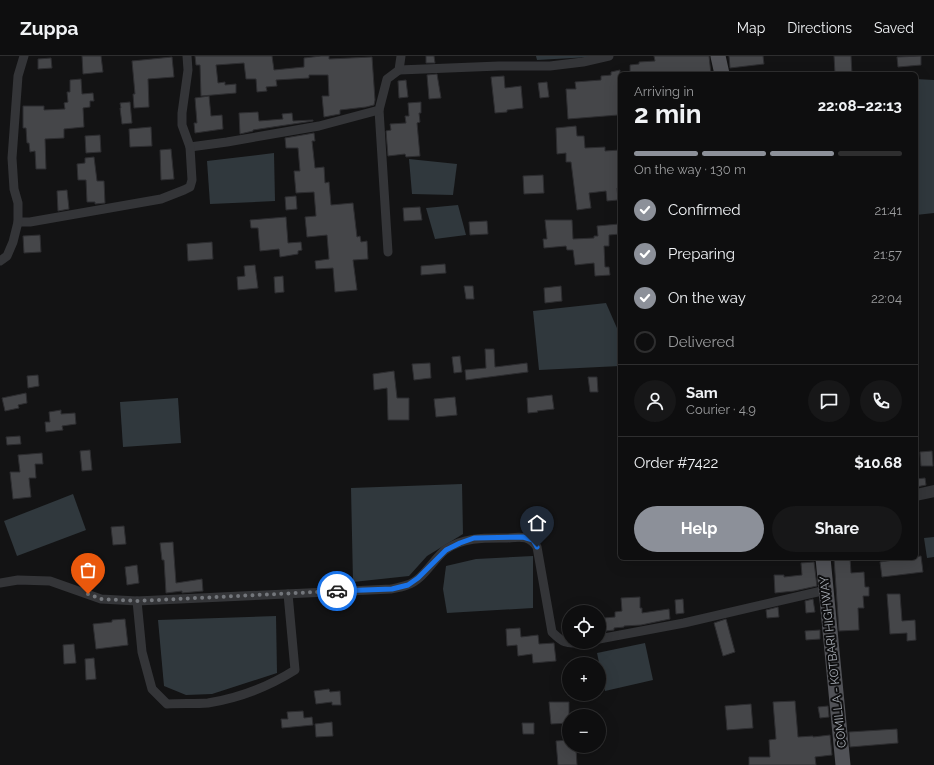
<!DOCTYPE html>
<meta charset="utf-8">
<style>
:root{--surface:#0e0e0f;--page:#171718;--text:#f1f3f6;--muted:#9b9c9e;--line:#2e2e2f;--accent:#8c9099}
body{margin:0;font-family:Raleway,sans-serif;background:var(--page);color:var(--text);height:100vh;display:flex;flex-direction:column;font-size:15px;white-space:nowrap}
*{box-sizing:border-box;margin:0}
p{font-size:13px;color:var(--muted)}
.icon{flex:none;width:22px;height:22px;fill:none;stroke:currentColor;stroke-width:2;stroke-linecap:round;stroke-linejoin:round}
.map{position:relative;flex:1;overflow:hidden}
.sheet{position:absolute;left:618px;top:16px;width:300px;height:488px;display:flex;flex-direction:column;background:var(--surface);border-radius:6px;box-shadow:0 4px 16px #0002,0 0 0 1px var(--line)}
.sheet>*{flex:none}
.fabs{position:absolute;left:562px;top:549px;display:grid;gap:8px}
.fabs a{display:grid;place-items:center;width:44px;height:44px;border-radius:50%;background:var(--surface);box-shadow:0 4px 16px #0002,0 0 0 1px var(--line);font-size:20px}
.pin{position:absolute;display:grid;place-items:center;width:34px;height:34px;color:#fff;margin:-41px -17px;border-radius:50% 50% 50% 0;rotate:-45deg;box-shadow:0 0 4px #0007}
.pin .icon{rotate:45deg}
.courier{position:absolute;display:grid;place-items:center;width:40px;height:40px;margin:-20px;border:3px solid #1a73e8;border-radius:50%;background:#fff;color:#222;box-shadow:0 1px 5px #0007}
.headline em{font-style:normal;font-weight:700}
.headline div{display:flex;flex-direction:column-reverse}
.headline{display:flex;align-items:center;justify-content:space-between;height:68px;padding:0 16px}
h1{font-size:26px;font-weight:700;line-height:30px}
.bar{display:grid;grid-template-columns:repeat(4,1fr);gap:6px 4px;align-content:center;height:48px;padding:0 16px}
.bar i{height:5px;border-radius:3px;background:var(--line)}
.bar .selected{background:var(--accent)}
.bar p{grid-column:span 4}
.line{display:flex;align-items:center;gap:10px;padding:0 16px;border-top:1px solid var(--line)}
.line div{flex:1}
.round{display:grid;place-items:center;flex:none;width:42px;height:42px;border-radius:21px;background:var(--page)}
ol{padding:0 16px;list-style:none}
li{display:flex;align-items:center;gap:12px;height:44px}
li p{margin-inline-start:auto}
li .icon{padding:4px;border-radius:50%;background:var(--accent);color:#fff;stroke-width:4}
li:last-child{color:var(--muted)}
li i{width:22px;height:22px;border:2px solid var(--line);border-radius:50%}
.primary-button{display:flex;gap:8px;margin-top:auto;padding:8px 16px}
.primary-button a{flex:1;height:46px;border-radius:24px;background:var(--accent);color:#fff;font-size:16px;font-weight:700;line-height:46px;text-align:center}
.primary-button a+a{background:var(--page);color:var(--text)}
header{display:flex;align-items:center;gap:24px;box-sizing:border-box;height:56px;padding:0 20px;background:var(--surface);border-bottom:1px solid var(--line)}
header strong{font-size:19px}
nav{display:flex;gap:22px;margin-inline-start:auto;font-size:14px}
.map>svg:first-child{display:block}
</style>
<header>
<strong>Zuppa</strong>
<nav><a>Map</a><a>Directions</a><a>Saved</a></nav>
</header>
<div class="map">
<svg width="934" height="709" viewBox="0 0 934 709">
<rect width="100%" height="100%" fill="#131314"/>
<!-- water -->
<g fill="#30383d">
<path d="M536 0H590V1L537 4Z"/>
<path d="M916 23 934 24V157L916 159Z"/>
<path d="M274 97 275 145 210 148 207 105Z"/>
<path d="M409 103 457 108 453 139 412 138Z"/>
<path d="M458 149 466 179 435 183 426 152Z"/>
<path d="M606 247 620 279V310L539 314 533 255Z"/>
<path d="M178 342 181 387 123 391 120 346Z"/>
<path d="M462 428 463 478 427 500 409 520 353 526 351 432Z"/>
<path d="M73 438 86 474 17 500 4 465Z"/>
<path d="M934 481V501L927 502 924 482Z"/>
<path d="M533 500V552L447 557 443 533 446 510 476 503Z"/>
<path d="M276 560 277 617 212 638 186 639 164 630 158 564Z"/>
<path d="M645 587 653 624 605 635 597 597Z"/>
</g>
<!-- building -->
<g fill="#454649" stroke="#2d2d30">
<path d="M82 0H101L103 16 83 18Z"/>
<path d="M195 0H272L274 14 304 11V2L321 0H329V3L372 1 375 44 374 49 366 51 340 54V58L324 61 322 40H329L328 19H309V22L276 24 277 30 266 31 267 35 257 36 256 23H246L244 7 216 9 218 27 225 26V29L236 28V37L201 40 200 9H196Z"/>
<path d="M426 0H434L435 7H426Z"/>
<path d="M654 0H709L711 18H657V16L630 18V9L639 8V6L655 5Z"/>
<path d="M729 0H763L764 8 730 12Z"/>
<path d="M834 0H851L852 18H835Z"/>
<path d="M921 0V9L898 11 897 1Z"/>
<path d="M172 1 174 21 148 23 149 51 134 52 133 38H135L132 5Z"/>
<path d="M51 2 52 12 38 13V3Z"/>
<path d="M620 14V31H618L620 56H618V59L568 63 566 33H576L575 26 601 24V20L611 19V16Z"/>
<path d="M437 18 441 42 429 43 427 19Z"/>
<path d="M504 20 505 32 521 30 523 52 507 54V56L495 57 491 21Z"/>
<path d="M81 23 82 38 93 37 94 45H90V51L83 52 84 71 64 73V82L45 83 46 113H36L35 95 30 96 29 87H27L26 72H23V50H44V54L65 53 64 47 68 46 67 36H70V24Z"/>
<path d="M406 24 408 41 399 42 398 25Z"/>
<path d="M547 26 549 41 540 42 538 27Z"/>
<path d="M209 40 211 60 222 59 223 73 195 77 194 67H197L195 42Z"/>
<path d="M130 46 132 67 122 68 120 52H121L120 47Z"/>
<path d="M421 46V57H419L420 66 417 67 420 100 406 101 405 98 388 100 386 75 391 74 390 68 406 67 405 60H409L408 47Z"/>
<path d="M258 56 259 65 283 63 282 58 292 57 293 65 313 64V65L253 74V75L240 78 239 57Z"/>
<path d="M576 70 577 80H584L585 92 605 91V95L620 94V131L617 132 618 144 607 145 606 135 589 137 591 152 577 154 571 106H566V97L557 98 556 72Z"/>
<path d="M151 71 152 90 130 91 129 73Z"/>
<path d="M314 77 315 85H312L315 112 324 111 325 127 329 126 331 149 353 147 357 181 360 180 361 186 367 185 368 203 353 204 357 234 335 236 333 212 316 213 315 205 329 203 327 179 307 181 305 161 316 160 314 136 296 137 294 115H300L298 92H286L285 82Z"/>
<path d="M100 79 101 96 86 97 85 80Z"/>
<path d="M171 93 174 123 161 124 160 94Z"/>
<path d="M94 101 97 125H104L105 147 95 148V146H87L86 124H78L77 108 85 107V102Z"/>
<path d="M543 119 544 137 524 138 523 120Z"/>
<path d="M67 134 69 153 58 155 57 135Z"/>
<path d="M296 140 297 153 286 154 285 141Z"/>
<path d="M420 151 422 164 404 165 403 152Z"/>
<path d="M286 161 288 187 301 186 302 194 298 195V198L280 201 279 193 260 195 258 172H251L250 164Z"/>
<path d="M545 164H572L573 183 594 182V180H598L597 170 619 168 620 178 609 179V190H604L605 211H609L610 219 595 220 594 207 575 209 573 194H567L566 190 544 192 543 183H547Z"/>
<path d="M487 165 488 178 470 179 469 166Z"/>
<path d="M40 179 41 196 24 197 23 180Z"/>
<path d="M212 186 213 203 188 205 187 188Z"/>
<path d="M445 208 446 217 421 219V210Z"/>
<path d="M255 209 258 232 238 234 237 221 245 220 244 210Z"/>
<path d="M283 220 284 236 275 237 274 221Z"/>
<path d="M464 230H473L474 243H466Z"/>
<path d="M561 230 562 245 545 247 544 232Z"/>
<path d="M485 293H494L495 311 527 307 528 316 466 324 465 314 486 312Z"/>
<path d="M460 300 462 316 454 317 452 301Z"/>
<path d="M430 307 431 322 414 324 412 308Z"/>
<path d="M394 315 397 342H409V364H388L387 332 374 334 373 318Z"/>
<path d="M38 319 39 330 28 332 27 320Z"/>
<path d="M588 321H597L598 336H590Z"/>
<path d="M26 337 27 347 18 349 19 352 5 355 2 342Z"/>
<path d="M552 339 554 353 537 355 538 356 528 357 527 342Z"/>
<path d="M455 341 457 359 436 361 434 343Z"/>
<path d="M61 354V358L75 357 76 368 62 370 63 374 46 376 45 366H50L49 356Z"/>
<path d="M20 380 21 388 7 389 6 381Z"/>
<path d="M90 394 92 414 82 415 80 395Z"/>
<path d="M932 395 933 410H921L920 396Z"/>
<path d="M42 397 43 408H35L36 422H29L31 441 13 443 10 416H20L18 399Z"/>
<path d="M925 422 926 429 916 431V423Z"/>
<path d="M124 470 126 488 113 489 111 471Z"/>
<path d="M173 486 176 527 202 523 203 535 182 537V535L166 537 164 504H162L160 487Z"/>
<path d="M921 500 923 516 882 521 880 506Z"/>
<path d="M834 502H850L851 517 864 516 865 531H869V540H863L864 552H858L859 574 839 575Z"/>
<path d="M814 506 817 530 794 535 775 537 774 519H784V521L802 519 801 507Z"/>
<path d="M137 509 139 527 127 529 125 511Z"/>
<path d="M887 538H900L902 565 915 564 916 584 907 585V577L890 578Z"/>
<path d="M640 541V552H642V557L669 553 670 563 641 569 624 570V571L614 572V574L605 575 604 562 615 561V556L622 555 621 542Z"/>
<path d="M683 543 684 557 676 558 675 544Z"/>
<path d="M813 543 815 556 806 557 805 545Z"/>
<path d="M778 551 779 561 767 562 766 554Z"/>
<path d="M125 563 128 589 96 593 93 568 112 566V564Z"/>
<path d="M726 563 735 596 723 600 714 567Z"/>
<path d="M520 572 521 581 538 579 539 588 554 587 556 605 533 607 532 598 518 600 517 589 507 590 506 573Z"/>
<path d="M820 574V583L806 584 805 575Z"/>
<path d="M74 588 76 607 64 608 63 589Z"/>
<path d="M94 602 96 623 86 624 85 603Z"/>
<path d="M329 633 330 636 340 635 341 649H332V646L316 648 314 635Z"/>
<path d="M795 645 798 681 813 680V681L830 679 832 699 815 701 816 709H749V701H770L769 684 776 683 773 646Z"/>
<path d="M549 646H569V667L551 668Z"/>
<path d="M751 648 753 672 727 674 725 650Z"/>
<path d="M828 650 829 661 820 662 818 651Z"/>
<path d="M303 655 304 662 312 661 313 669 282 672 281 663H288L287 656Z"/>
<path d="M332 666 333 680 316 681 315 668Z"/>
<path d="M522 667H534V678H523Z"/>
<path d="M897 673 898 687 850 691 849 676Z"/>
<path d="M569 684V690H572V694L576 693 577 709H558L556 685Z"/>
</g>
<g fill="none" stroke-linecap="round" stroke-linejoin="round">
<!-- minor -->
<g stroke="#343538" stroke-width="9">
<path d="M399 14 499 10H550L583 6 609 0"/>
<path d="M379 54 388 196"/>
<path d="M190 91 227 86 319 70 379 54 387 23 399 14 401 0"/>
<path d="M18 166H30L161 143 184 134 190 131 192 124 190 91 182 69V57L188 14 187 0"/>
<path d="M0 205 7 200 13 186 18 166V147L14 133 12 102 18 20 24 0"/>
<path d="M0 527 18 524 50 525 101 543 137 545 391 533C396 532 402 531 407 529 423 524 432 505 445 494 463 481 486 482 507 482 521 481 529 479 537 491L552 576C562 586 567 589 581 586"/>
<path d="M137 545 142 596 152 633 167 648C180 647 194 648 208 647 239 642 268 631 295 614L288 538"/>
<path d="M599 583 684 567 826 534"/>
</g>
<!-- tertiary -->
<path stroke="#343538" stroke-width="12" d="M916 439 934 435"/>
<!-- primary -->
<g stroke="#515257" stroke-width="15">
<path d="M718 0 722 18"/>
<path d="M823 502 843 709"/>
</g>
</g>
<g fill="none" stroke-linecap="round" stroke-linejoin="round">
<!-- done -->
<path stroke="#73767b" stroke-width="4" stroke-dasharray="0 7.2" d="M88 538 101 543 137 545 337 535"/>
<!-- route -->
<path stroke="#1a73e8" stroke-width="5" d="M337 535 392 533 408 529 418 522 446 494 460 487 474 482 523 481 533 484 537 491"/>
</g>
<g text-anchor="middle" stroke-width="4" stroke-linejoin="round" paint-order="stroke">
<!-- street labels -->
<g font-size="12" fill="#a6abb3" stroke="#0e0e0f">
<text transform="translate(833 606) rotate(-96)" y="4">COMILLA - KOTBARI HIGHWAY</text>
</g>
</g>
</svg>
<div class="fabs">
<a><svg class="icon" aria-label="locate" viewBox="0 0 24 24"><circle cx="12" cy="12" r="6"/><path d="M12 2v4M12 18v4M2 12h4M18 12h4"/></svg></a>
<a>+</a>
<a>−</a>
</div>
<div class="pin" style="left:88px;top:538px;background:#ea580c"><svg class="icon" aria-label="bag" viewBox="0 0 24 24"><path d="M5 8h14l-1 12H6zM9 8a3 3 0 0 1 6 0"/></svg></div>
<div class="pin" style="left:537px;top:491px;background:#1f2937"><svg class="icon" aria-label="home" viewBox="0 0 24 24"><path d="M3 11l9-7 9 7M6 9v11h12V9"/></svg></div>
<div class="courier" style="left:337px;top:535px"><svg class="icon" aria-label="car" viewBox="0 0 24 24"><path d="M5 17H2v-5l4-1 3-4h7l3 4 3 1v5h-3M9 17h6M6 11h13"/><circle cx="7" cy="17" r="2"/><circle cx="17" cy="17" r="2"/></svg></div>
<section class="sheet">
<div class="headline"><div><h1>2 min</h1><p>Arriving in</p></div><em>22:08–22:13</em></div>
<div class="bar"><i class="selected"></i><i class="selected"></i><i class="selected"></i><i></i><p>On the way · 130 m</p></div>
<ol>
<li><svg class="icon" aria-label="check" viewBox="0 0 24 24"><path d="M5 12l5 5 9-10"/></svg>Confirmed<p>21:41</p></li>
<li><svg class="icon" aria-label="check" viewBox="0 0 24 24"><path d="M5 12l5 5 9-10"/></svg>Preparing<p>21:57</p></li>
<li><svg class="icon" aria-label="check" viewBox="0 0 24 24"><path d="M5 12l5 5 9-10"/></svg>On the way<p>22:04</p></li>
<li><i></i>Delivered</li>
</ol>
<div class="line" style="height:72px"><a class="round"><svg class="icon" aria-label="person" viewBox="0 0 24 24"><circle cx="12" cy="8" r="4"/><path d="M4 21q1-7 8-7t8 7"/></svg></a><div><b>Sam</b><p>Courier · 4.9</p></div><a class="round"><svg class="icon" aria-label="chat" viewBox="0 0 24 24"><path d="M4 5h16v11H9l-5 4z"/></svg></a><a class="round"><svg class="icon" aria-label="phone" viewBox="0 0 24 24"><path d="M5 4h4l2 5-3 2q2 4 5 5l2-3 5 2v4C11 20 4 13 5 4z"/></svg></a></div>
<div class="line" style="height:52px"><div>Order #7422</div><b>$10.68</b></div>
<div class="primary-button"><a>Help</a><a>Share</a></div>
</section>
</div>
